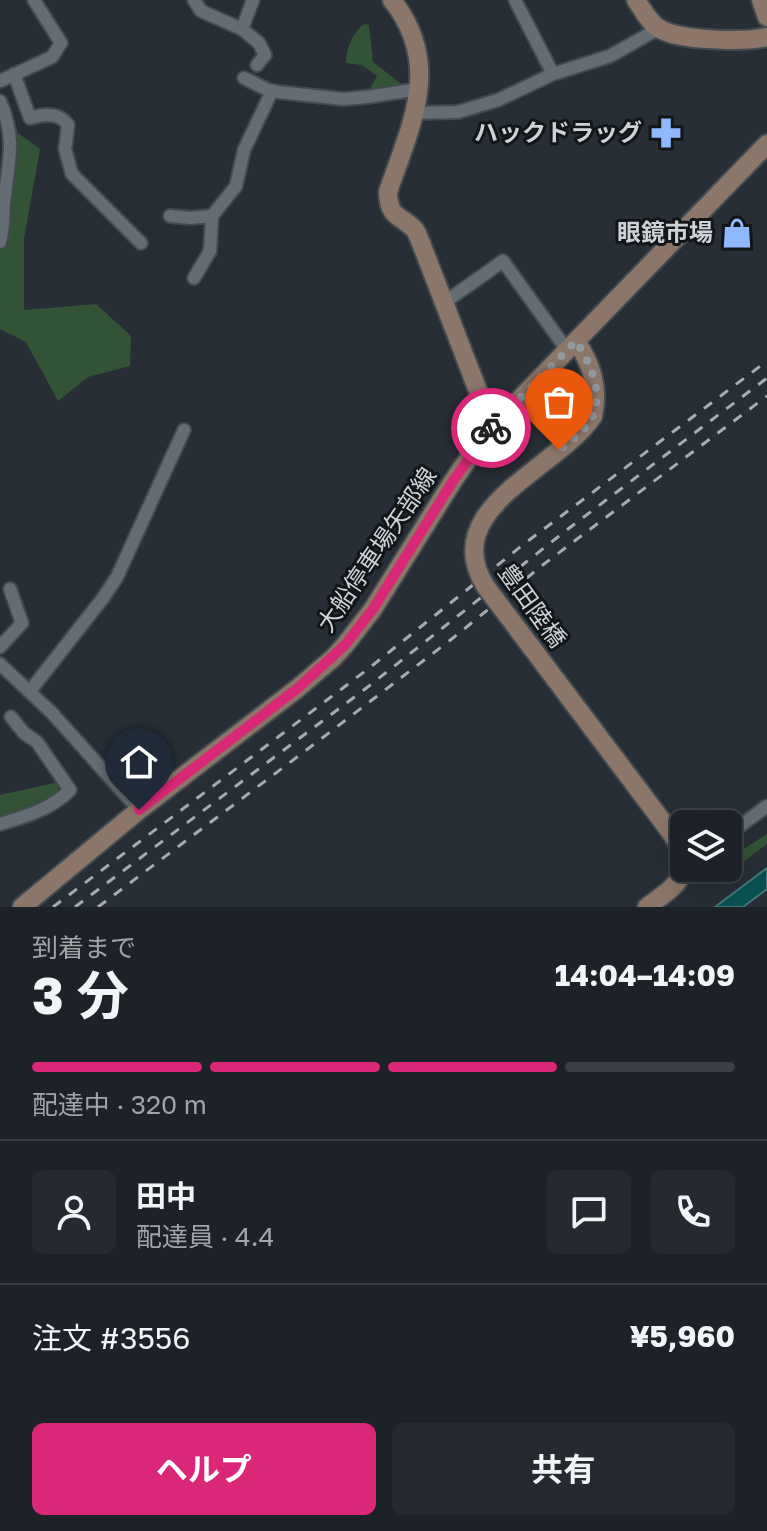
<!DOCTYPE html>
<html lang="ja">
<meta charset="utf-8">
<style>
:root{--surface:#1d2228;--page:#252a30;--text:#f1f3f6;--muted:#a0a4a8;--line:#3b3f45;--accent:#db2777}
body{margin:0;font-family:"Golos Text","Noto Sans JP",sans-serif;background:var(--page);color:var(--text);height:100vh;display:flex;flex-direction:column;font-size:30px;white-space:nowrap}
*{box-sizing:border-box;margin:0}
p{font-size:26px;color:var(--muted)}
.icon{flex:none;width:44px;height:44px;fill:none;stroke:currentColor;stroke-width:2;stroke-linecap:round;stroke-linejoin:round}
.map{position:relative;height:907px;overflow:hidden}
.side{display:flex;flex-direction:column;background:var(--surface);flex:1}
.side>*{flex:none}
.controls{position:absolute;left:670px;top:810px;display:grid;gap:16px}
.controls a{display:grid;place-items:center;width:72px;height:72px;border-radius:12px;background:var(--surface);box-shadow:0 8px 32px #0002,0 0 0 2px var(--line);font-size:40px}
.pin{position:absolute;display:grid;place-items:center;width:68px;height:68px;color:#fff;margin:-82px -34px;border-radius:50% 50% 50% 0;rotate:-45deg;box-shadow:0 0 8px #0007}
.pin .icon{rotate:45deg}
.courier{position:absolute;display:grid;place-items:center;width:80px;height:80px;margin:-40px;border:6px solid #db2777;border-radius:50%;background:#fff;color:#222;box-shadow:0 2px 10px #0007}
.head em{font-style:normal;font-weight:700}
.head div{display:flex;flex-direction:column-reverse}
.head{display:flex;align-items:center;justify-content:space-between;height:136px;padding:0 32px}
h1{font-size:52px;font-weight:700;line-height:60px}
.bar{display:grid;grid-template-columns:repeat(4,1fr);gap:12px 8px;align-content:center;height:96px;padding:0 32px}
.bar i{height:10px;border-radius:6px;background:var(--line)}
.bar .selected{background:var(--accent)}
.bar p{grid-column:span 4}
.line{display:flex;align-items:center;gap:20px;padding:0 32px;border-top:2px solid var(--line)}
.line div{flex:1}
.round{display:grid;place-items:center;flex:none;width:84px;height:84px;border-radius:12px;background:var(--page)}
.button{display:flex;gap:16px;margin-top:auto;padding:16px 32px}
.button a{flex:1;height:92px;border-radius:12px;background:var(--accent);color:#fff;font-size:32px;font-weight:700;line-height:92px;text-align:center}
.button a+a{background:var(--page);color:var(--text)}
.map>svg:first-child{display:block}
</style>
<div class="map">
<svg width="767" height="907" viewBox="0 0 767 907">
<rect width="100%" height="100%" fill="#272e35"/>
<!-- green -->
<g fill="#325335">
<path d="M364 24 369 25 373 62 400 83 398 87 375 91 370 89 377 76 362 65 346 63C345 51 354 30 364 24Z"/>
<path d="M15 131 40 149 24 239V310L96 304 131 336 130 366 88 377 58 401 26 342 0 329V215Z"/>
<path d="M59 782 57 798 0 820V795Z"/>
<path d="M767 834V844L734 869 728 859Z"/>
</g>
<!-- water -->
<path fill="#095052" stroke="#44777a" stroke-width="2" d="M767 868V889L743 907H715Z"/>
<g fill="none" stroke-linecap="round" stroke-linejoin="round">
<!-- street casing -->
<g stroke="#444b50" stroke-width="16">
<g id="street">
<path d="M194 0 201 11 242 29 259 43 265 55 257 65"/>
<path d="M515 0 553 74"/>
<path d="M242 29 253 0"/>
<path d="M14 74 30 118C43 114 59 112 68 125L65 149 72 174 141 243"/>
<path d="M244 78 268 90 278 92 343 99 367 97 419 89"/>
<path d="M0 81 52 57 61 43 34 0"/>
<path d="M0 101C17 140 8 163 4 203 3 217 4 229 0 242"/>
<path d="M414 113 458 112 498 100 553 74 610 56 658 29"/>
<path d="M170 216 190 218 212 216"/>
<path d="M194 278 210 251 212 216 236 186 244 150 272 91"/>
<path d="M445 302 503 261 567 350"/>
<path d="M0 647 22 623 10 589"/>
<path d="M0 664 52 713 139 810"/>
<path d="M30 691 103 598 117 577 184 430"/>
<path d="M0 824C24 817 52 809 70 790L37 742 24 733 11 717"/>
<path d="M728 835 767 806"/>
</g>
</g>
<!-- secondary casing -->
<g stroke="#444b50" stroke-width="22">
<g id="secondary">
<path d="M392 0C443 65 411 124 388 192 389 220 401 214 415 230 418 234 419 239 421 243L492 427"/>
<path d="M636 0C643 10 649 23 660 29 681 41 743 42 767 37"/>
<path d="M761 0 767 17"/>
<path d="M576 341C592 365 599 387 593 416"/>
<path d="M672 834 682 850 684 859"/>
<path d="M22 907 139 810 298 688 333 658 345 645 373 609 453 481 484 436 767 144"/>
<path d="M647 907C661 896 680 886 684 868"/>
</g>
</g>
<!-- street -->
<use href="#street" stroke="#646d74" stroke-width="12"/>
<!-- secondary -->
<use href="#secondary" stroke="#8c7669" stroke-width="18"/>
<!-- rail -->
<g stroke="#a7abb1" stroke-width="3" stroke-dasharray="10 10" stroke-linecap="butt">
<path d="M53 907 368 669 524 544 767 361"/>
<path d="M75 907 369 686 568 529 767 378"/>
<path d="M98 907 317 742 453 638 544 564 767 396"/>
</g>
<!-- secondary-bridge casing -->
<g stroke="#444b50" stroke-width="22" stroke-linecap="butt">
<path id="secondary-bridge" d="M593 416C558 469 436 508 486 587L672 834"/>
</g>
<!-- secondary-bridge -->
<use href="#secondary-bridge" stroke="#8c7669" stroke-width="18"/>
</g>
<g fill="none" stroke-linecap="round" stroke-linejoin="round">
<!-- done -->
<path stroke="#94999e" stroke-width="8" stroke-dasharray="0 14.4" d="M491 428 576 341C590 362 605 395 591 419 584 432 571 441 559 450"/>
<!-- route -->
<path stroke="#db2777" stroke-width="10" d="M139 810 298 688 345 645 373 609 453 481 491 428"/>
</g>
<!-- icons -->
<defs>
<g id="pharmacy-bare" transform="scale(2.4)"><path d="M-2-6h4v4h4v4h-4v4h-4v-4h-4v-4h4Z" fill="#8fb8fd" stroke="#131619" stroke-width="2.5" paint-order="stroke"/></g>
<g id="shop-bare" transform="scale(2.4)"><path d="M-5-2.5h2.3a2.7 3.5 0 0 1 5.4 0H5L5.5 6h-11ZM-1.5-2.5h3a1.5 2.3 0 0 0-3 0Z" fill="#8fb8fd" stroke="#131619" stroke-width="2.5" paint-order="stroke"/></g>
</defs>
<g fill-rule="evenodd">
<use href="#pharmacy-bare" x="666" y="133"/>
<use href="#shop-bare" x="737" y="233"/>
</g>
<g text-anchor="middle" stroke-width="6" stroke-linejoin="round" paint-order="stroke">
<!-- poi labels -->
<g font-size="24" font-weight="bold" fill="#ced2d7" stroke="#131619" text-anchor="end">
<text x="642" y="141">ハックドラッグ</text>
<text x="713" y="241">眼鏡市場</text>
</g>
<!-- street labels -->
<g font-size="24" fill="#ced2d7" stroke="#131619">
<text transform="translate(377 550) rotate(-56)" y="8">大船停車場矢部線</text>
<text transform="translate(532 606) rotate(54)" y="8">豊田陸橋</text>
</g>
</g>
</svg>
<div class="controls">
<a><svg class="icon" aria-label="layers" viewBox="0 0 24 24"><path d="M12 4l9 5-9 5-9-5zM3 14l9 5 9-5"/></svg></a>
</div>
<div class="pin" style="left:559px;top:450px;background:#ea580c"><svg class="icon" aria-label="bag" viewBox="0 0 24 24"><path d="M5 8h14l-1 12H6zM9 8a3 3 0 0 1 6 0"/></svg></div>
<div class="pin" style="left:139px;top:810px;background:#1f2937"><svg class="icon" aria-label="home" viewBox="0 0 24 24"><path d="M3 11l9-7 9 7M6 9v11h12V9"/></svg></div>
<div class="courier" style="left:491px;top:428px"><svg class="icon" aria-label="bike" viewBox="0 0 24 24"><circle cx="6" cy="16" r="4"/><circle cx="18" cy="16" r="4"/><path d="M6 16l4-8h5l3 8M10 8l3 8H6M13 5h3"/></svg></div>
</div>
<section class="side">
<div class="head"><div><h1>3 分</h1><p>到着まで</p></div><em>14:04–14:09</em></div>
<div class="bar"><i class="selected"></i><i class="selected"></i><i class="selected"></i><i></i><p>配達中 · 320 m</p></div>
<div class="line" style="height:144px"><a class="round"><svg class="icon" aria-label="person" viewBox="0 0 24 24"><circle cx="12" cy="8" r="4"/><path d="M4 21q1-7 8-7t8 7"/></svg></a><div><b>田中</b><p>配達員 · 4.4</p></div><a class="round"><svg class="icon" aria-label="chat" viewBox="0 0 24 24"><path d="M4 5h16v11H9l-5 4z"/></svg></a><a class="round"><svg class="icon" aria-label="phone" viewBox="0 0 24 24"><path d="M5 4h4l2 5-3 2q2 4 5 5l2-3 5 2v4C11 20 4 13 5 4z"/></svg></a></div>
<div class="line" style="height:104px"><div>注文 #3556</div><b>¥5,960</b></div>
<div class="button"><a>ヘルプ</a><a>共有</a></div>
</section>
